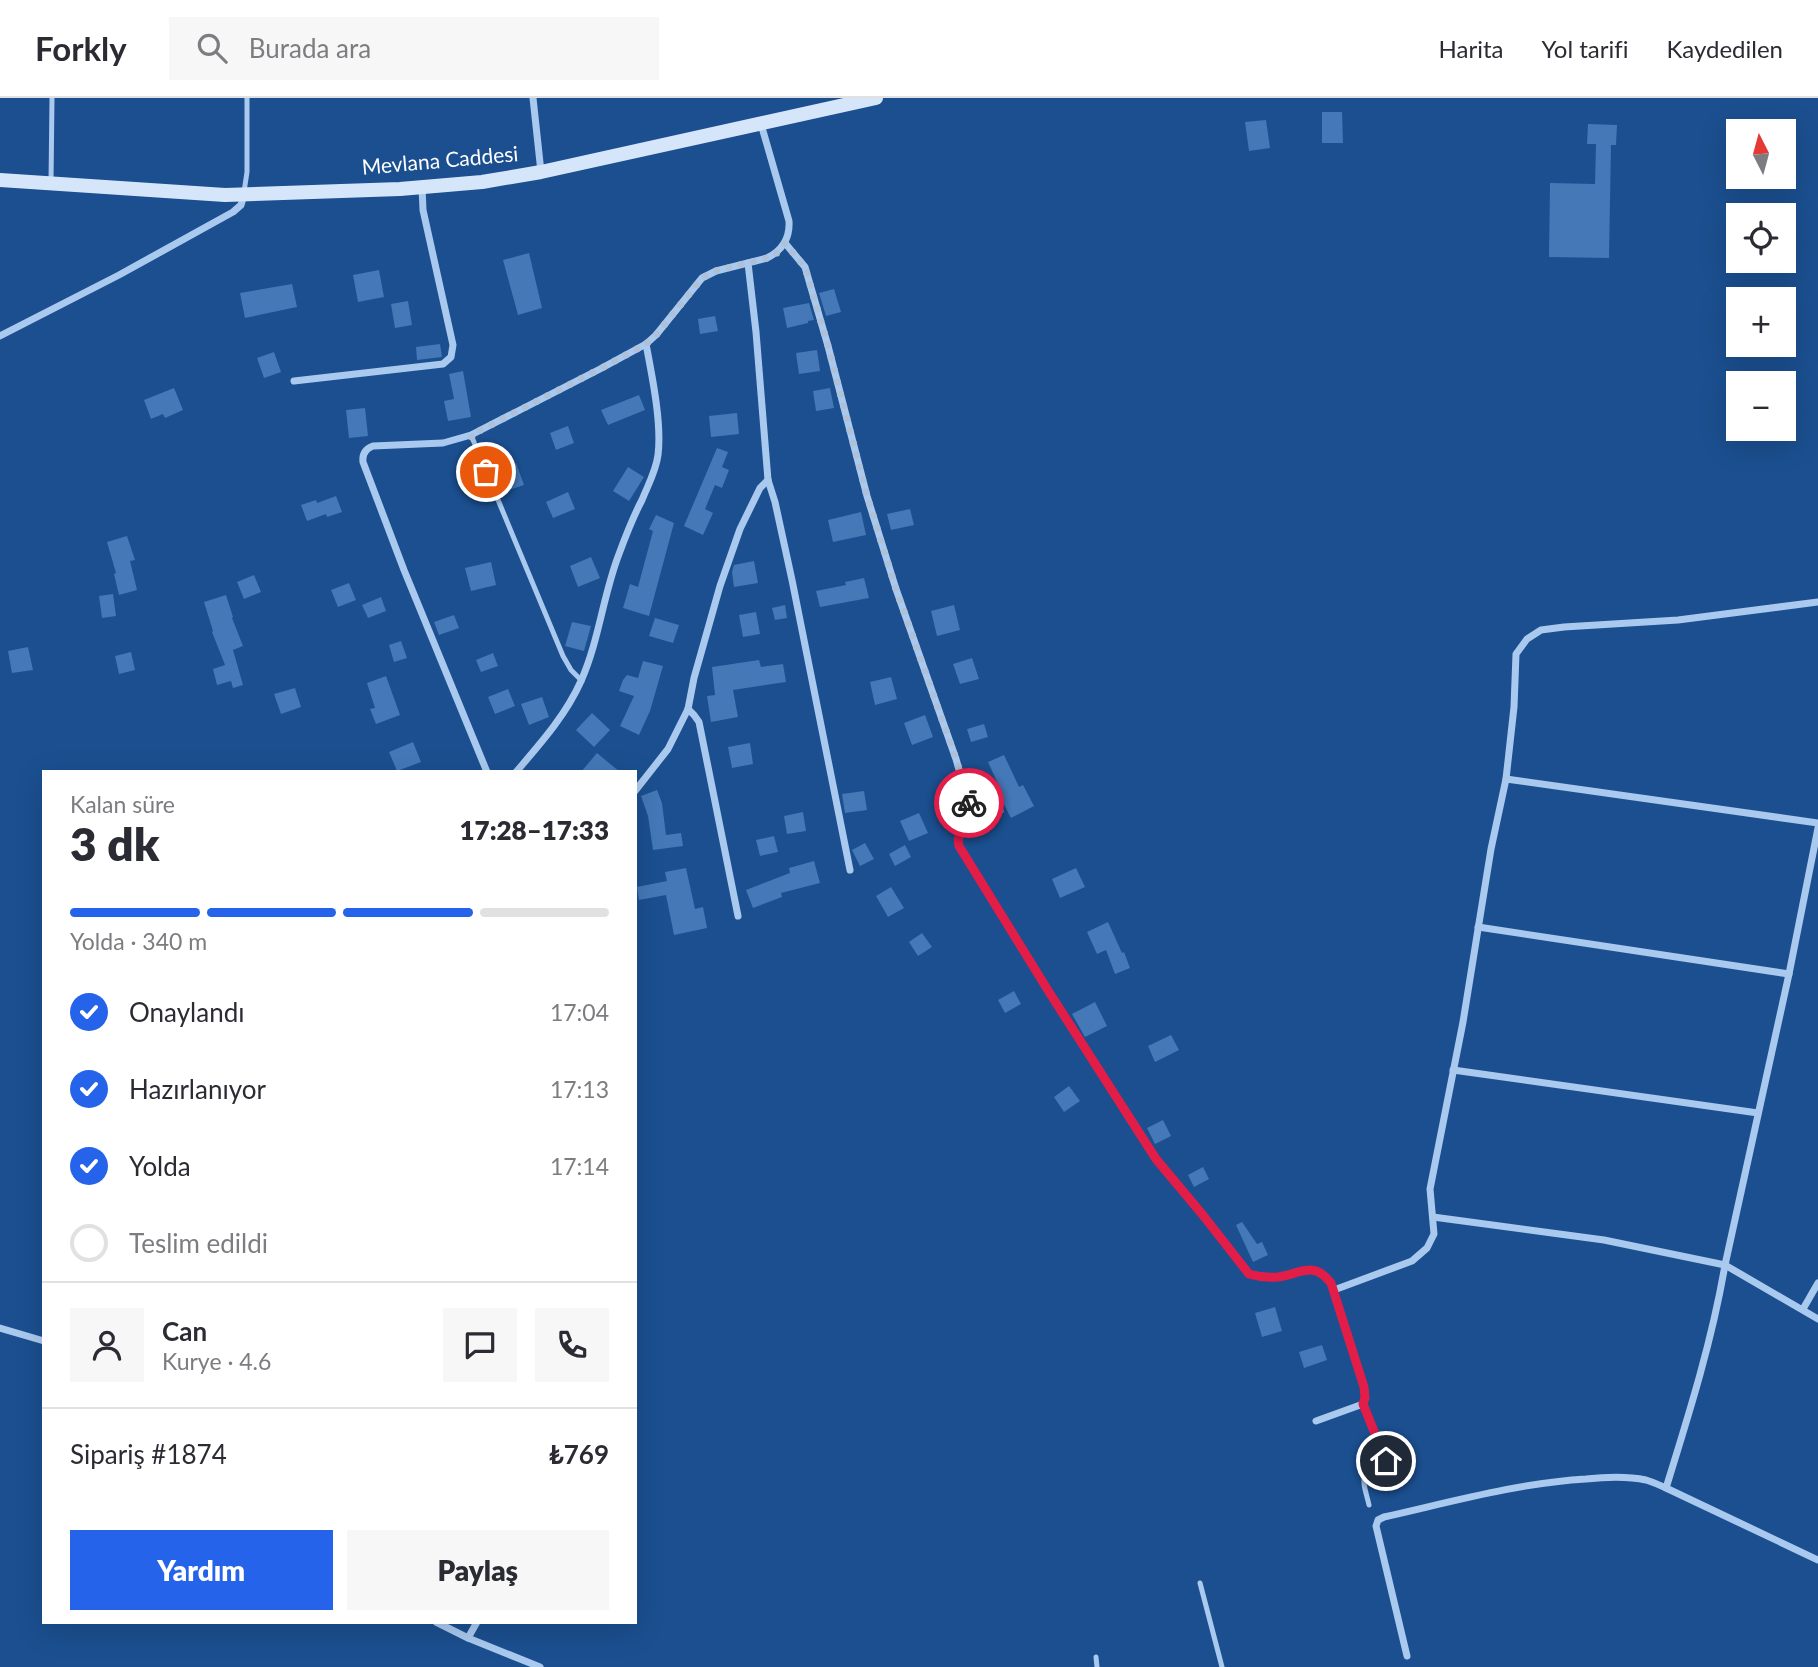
<!DOCTYPE html>
<html lang="tr">
<meta charset="utf-8">
<style>
:root{--surface:#fff;--page:#f7f7f7;--text:#2b2b33;--muted:#7c7c81;--line:#e1e1e2;--accent:#2563eb}
body{margin:0;font-family:Lato,sans-serif;background:var(--page);color:var(--text);height:100vh;display:flex;flex-direction:column;font-size:26px;white-space:nowrap}
*{box-sizing:border-box;margin:0}
p{font-size:23px;color:var(--muted)}
.icon{flex:none;width:38px;height:38px;fill:none;stroke:currentColor;stroke-width:2;stroke-linecap:round;stroke-linejoin:round}
.map{position:relative;flex:1;overflow:hidden}
.panel{position:absolute;left:42px;top:672px;width:595px;height:854px;display:flex;flex-direction:column;background:var(--surface);border-radius:0px;box-shadow:0 7px 28px #0002}
.panel>*{flex:none}
.needle{width:46px;rotate:354deg}
.buttons{position:absolute;left:1726px;top:21px;display:grid;gap:14px}
.buttons a{display:grid;place-items:center;width:70px;height:70px;border-radius:0px;background:var(--surface);box-shadow:0 7px 28px #0002;font-size:35px}
.pin{position:absolute;display:grid;place-items:center;width:60px;height:60px;color:#fff;margin:-30px;border:4px solid #fff;border-radius:50%;box-shadow:0 2px 7px #0007}
.courier{position:absolute;display:grid;place-items:center;width:70px;height:70px;margin:-35px;border:5px solid #e11d48;border-radius:50%;background:#fff;color:#222;box-shadow:0 2px 9px #0007}
.headline em{font-style:normal;font-weight:800}
.headline div{display:flex;flex-direction:column-reverse}
.headline{display:flex;align-items:center;justify-content:space-between;height:119px;padding:0 28px}
h1{font-size:46px;font-weight:800;line-height:52px}
.bar{display:grid;grid-template-columns:repeat(4,1fr);gap:10px 7px;align-content:center;height:84px;padding:0 28px}
.bar i{height:9px;border-radius:5px;background:var(--line)}
.bar .current{background:var(--accent)}
.bar p{grid-column:span 4}
.line{display:flex;align-items:center;gap:18px;padding:0 28px;border-top:2px solid var(--line)}
.line div{flex:1}
.round{display:grid;place-items:center;flex:none;width:74px;height:74px;border-radius:0px;background:var(--page)}
ol{padding:0 28px;list-style:none}
li{display:flex;align-items:center;gap:21px;height:77px}
li p{margin-inline-start:auto}
li .icon{padding:7px;border-radius:50%;background:var(--accent);color:#fff;stroke-width:4}
li:last-child{color:var(--muted)}
li i{width:38px;height:38px;border:4px solid var(--line);border-radius:50%}
.primary-button{display:flex;gap:14px;margin-top:auto;padding:14px 28px}
.primary-button a{flex:1;height:80px;border-radius:0px;background:var(--accent);color:#fff;font-size:28px;font-weight:800;line-height:80px;text-align:center}
.primary-button a+a{background:var(--page);color:var(--text)}
header{display:flex;align-items:center;gap:42px;box-sizing:border-box;height:98px;padding:0 35px;background:var(--surface);border-bottom:2px solid var(--line)}
header strong{font-size:33px}
nav{display:flex;gap:38px;margin-inline-start:auto;font-size:24px}
.search{width:490px;height:63px;background:var(--page);display:flex;align-items:center;gap:18px;box-sizing:border-box;padding:0 24px;border-radius:0px;color:var(--muted);font-size:26px}
.map>svg:first-child{display:block}
</style>
<header>
<strong>Forkly</strong>
<div class="search"><svg class="icon" aria-label="search" viewBox="0 0 24 24"><circle cx="10" cy="10" r="6"/><path d="M15 15l6 6"/></svg>Burada ara</div>
<nav><a>Harita</a><a>Yol tarifi</a><a>Kaydedilen</a></nav>
</header>
<div class="map">
<svg width="1818" height="1569" viewBox="0 0 1818 1569">
<rect width="100%" height="100%" fill="#1b4f8f"/>
<!-- building -->
<g fill="#4478b7">
<path d="M1322 14H1342L1343 45H1322Z"/>
<path d="M1266 22 1270 50 1249 53 1245 24Z"/>
<path d="M1588 26 1617 27 1616 47H1611L1609 160 1549 159 1550 85 1595 86 1596 46H1587Z"/>
<path d="M529 155 542 210 518 217 503 162Z"/>
<path d="M379 172 384 199 358 204 353 177Z"/>
<path d="M292 186 297 209 245 220 240 195Z"/>
<path d="M834 191 841 214 826 218 819 195Z"/>
<path d="M408 203 412 227 395 230 391 206Z"/>
<path d="M809 205 814 222 808 223V225L787 230 783 210Z"/>
<path d="M715 218 718 233 700 236 698 221Z"/>
<path d="M440 246 442 259 417 262 416 249Z"/>
<path d="M817 252 820 273 799 276 796 255Z"/>
<path d="M274 254 281 274 264 280 257 260Z"/>
<path d="M463 273 471 319 448 323 444 303 454 301 449 276Z"/>
<path d="M174 290 183 312 165 320 163 316 151 321 144 302Z"/>
<path d="M830 290 834 310 816 313 813 293Z"/>
<path d="M639 297 645 312 608 327 601 312Z"/>
<path d="M365 310 368 338 349 340 346 312Z"/>
<path d="M737 315 739 336 711 339 709 318Z"/>
<path d="M568 328 574 345 556 352 550 335Z"/>
<path d="M717 350 728 354 722 369 729 372 722 390 715 387 705 411 713 415 703 437 684 428Z"/>
<path d="M516 365 524 387 506 393 498 371Z"/>
<path d="M628 369 644 379 629 403 613 393Z"/>
<path d="M568 394 575 411 553 420 546 404Z"/>
<path d="M336 398 342 414 327 419 326 416 307 423 301 407 316 402 317 405Z"/>
<path d="M910 411 914 427 891 432 887 416Z"/>
<path d="M861 414 866 437 833 444 828 422Z"/>
<path d="M656 417 674 425 649 518 623 510 630 486 638 489 653 433 649 431Z"/>
<path d="M127 438 135 462 130 463 137 492 119 497 114 476 116 475 107 444Z"/>
<path d="M591 459 600 480 578 489 570 468Z"/>
<path d="M754 463 758 485 734 489 732 474 734 467Z"/>
<path d="M491 464 496 487 471 493 465 470Z"/>
<path d="M254 477 261 494 244 501 237 484Z"/>
<path d="M864 480 869 500 820 509 816 493 846 487 845 484Z"/>
<path d="M349 485 356 502 338 509 331 492Z"/>
<path d="M113 496 116 518 102 520 99 498Z"/>
<path d="M226 497 233 519 232 520 243 548 233 552 243 587 233 590 231 583 217 587 213 571 225 567 212 534 213 533 204 504Z"/>
<path d="M381 499 386 513 368 520 362 507Z"/>
<path d="M785 507 787 520 775 522 772 510Z"/>
<path d="M954 507 960 532 937 538 931 513Z"/>
<path d="M756 514 760 536 743 539 739 517Z"/>
<path d="M454 517 459 530 439 537 434 524Z"/>
<path d="M655 520 679 527 673 545 649 538Z"/>
<path d="M572 524 591 528 584 553 565 548Z"/>
<path d="M401 543 407 560 394 564 389 547Z"/>
<path d="M28 549 33 572 12 575 8 553Z"/>
<path d="M131 554 135 572 119 576 115 558Z"/>
<path d="M493 555 498 568 481 574 476 562Z"/>
<path d="M972 560 979 581 960 586 953 566Z"/>
<path d="M759 562 761 569 783 566 786 584 733 592 738 619 711 624 707 598 715 597 712 569Z"/>
<path d="M643 563 663 568 650 613 639 637 620 628 634 598 619 593 623 582 627 577 638 580Z"/>
<path d="M386 578 400 617 376 626 370 611 375 610 367 585Z"/>
<path d="M891 579 897 601 875 607 870 584Z"/>
<path d="M295 590 301 609 281 616 274 596Z"/>
<path d="M508 591 515 608 495 616 488 599Z"/>
<path d="M542 599 549 619 529 627 521 606Z"/>
<path d="M592 615 610 632 594 649 576 632Z"/>
<path d="M925 617 933 639 912 647 904 625Z"/>
<path d="M984 626 988 639 971 644 967 631Z"/>
<path d="M413 644 421 664 397 673 389 654Z"/>
<path d="M750 645 753 666 732 670 728 649Z"/>
<path d="M597 655 620 674H581Z"/>
<path d="M1004 657 1019 689 1023 687 1034 708 1011 720 1000 699 1003 697 988 664Z"/>
<path d="M657 692 662 705 666 737 681 735 683 748 653 752 648 718 641 698Z"/>
<path d="M864 693 867 712 845 715 842 696Z"/>
<path d="M803 714 806 733 787 736 784 718Z"/>
<path d="M919 715 928 735 909 743 900 723Z"/>
<path d="M774 738 778 754 760 758 756 742Z"/>
<path d="M865 745 874 761 860 768 852 752Z"/>
<path d="M905 747 911 759 895 768 889 756Z"/>
<path d="M814 763 820 785 781 795 782 799 753 810 746 792 790 775 789 770Z"/>
<path d="M686 770 695 811 703 809 707 830 674 837 666 797 639 802 637 789 667 783 665 774Z"/>
<path d="M1076 770 1085 789 1060 800 1052 781Z"/>
<path d="M891 789 904 810 888 819 876 798Z"/>
<path d="M1108 824 1122 855 1124 854 1130 870 1115 876 1106 852 1097 856 1087 834Z"/>
<path d="M922 835 932 849 918 858 909 844Z"/>
<path d="M1014 893 1021 906 1005 915 998 902Z"/>
<path d="M1095 904 1107 928 1085 939 1072 916Z"/>
<path d="M1171 937 1179 952 1155 964 1148 948Z"/>
<path d="M1069 988 1080 1003 1064 1014 1054 999Z"/>
<path d="M1163 1022 1171 1038 1155 1046 1147 1030Z"/>
<path d="M1203 1069 1209 1081 1194 1089 1188 1077Z"/>
<path d="M1242 1124 1257 1146 1262 1144 1268 1157 1253 1164 1236 1127Z"/>
<path d="M1275 1209 1282 1233 1262 1239 1255 1215Z"/>
<path d="M1322 1247 1327 1262 1304 1270 1299 1254Z"/>
</g>
<g fill="none" stroke-linecap="round" stroke-linejoin="round">
<!-- lane -->
<g stroke="#a9c9ee" stroke-width="5">
<path d="M51 85 52 0"/>
<path d="M244 94 247 74V0"/>
<path d="M471 337 563 558 571 572 582 583"/>
<path d="M974 724 1001 713"/>
<path d="M1363 1306 1386 1362 1384 1367C1357 1375 1363 1382 1369 1407"/>
<path d="M1200 1485 1222 1569"/>
<path d="M1096 1559 1097 1569"/>
</g>
<!-- street -->
<g stroke="#a9c9ee" stroke-width="7">
<path d="M533 0 541 74"/>
<path d="M785 145 805 169 828 248 867 398 896 491 956 661 974 724C964 730 956 734 959 748L1049 894 1156 1061 1202 1116 1249 1176C1259 1179 1268 1180 1278 1179 1301 1175 1314 1162 1331 1185L1364 1289 1365 1300 1363 1306 1316 1323"/>
<path d="M748 165 756 234 768 382 775 404 792 482 850 772"/>
<path d="M0 238 119 177 233 114 241 107 244 97"/>
<path d="M294 283 443 266 451 259 453 247 423 112 422 89"/>
<path d="M688 611 694 617 699 624 738 818"/>
<path d="M487 674 404 472 363 364C362 356 365 351 373 348L443 345 471 337 600 271 646 246 656 237 702 180 716 173 767 160C783 152 790 140 789 123L761 26"/>
<path d="M516 674C540 646 566 617 581 583 599 543 603 497 619 456 626 437 633 419 642 402 648 387 656 373 658 357 662 325 652 278 646 246"/>
<path d="M1506 681 1818 725"/>
<path d="M635 693 668 651 688 611 694 580 720 488 740 431 760 390 768 382"/>
<path d="M1478 829 1789 876"/>
<path d="M1453 972 1758 1015"/>
<path d="M1433 1119 1604 1142 1725 1167 1818 1221"/>
<path d="M1334 1192 1412 1163 1427 1150 1434 1136 1430 1091 1463 924 1491 751 1506 681 1514 609 1516 556 1527 541 1541 532 1564 529 1678 522 1818 504"/>
<path d="M1803 1211 1818 1185"/>
<path d="M0 1230 44 1243"/>
<path d="M1666 1390C1689 1316 1712 1243 1725 1167L1789 876 1818 730"/>
<path d="M436 1524 468 1540 540 1569"/>
<path d="M468 1540 477 1524"/>
<path d="M1407 1558 1376 1428 1378 1422 1384 1419C1451 1404 1518 1385 1586 1381 1605 1379 1627 1378 1646 1382 1653 1384 1659 1387 1666 1390L1818 1462"/>
</g>
<!-- secondary -->
<path stroke="#d6e6fa" stroke-width="14" d="M0 82 225 97 400 91 482 84 541 74 876 0"/>
</g>
<g fill="none" stroke-linecap="round" stroke-linejoin="round">
<!-- done -->
<path stroke="#afc1d8" stroke-width="7" stroke-dasharray="0 12.6" d="M486 374 471 337 600 271 646 246 656 237 702 180 716 173 767 160 775 157 785 145 805 169 828 248 867 398 896 491 956 661 969 705"/>
<!-- route -->
<path stroke="#e11d48" stroke-width="9" d="M969 705 974 724C964 730 956 734 959 748L1049 894 1156 1061 1202 1116 1249 1176C1259 1179 1268 1180 1278 1179 1301 1176 1313 1162 1331 1185L1364 1289 1365 1300 1363 1306 1386 1363"/>
</g>
<g text-anchor="middle" stroke-width="7" stroke-linejoin="round" paint-order="stroke">
<!-- street labels -->
<g font-size="21" fill="#fff" stroke="#1b4f8f">
<text transform="translate(440 63) rotate(-5)" y="7">Mevlana Caddesi</text>
</g>
</g>
</svg>
<div class="buttons">
<a><svg class="needle" viewBox="-14 -14 28 28"><path d="M0-13l5 13h-10z" fill="#e53935"/><path d="M0 13l5-13h-10z" fill="#7c7c81"/></svg></a>
<a><svg class="icon" aria-label="locate" viewBox="0 0 24 24"><circle cx="12" cy="12" r="6"/><path d="M12 2v4M12 18v4M2 12h4M18 12h4"/></svg></a>
<a>+</a>
<a>−</a>
</div>
<div class="pin" style="left:486px;top:374px;background:#ea580c"><svg class="icon" aria-label="bag" viewBox="0 0 24 24"><path d="M5 8h14l-1 12H6zM9 8a3 3 0 0 1 6 0"/></svg></div>
<div class="pin" style="left:1386px;top:1363px;background:#1f2937"><svg class="icon" aria-label="home" viewBox="0 0 24 24"><path d="M3 11l9-7 9 7M6 9v11h12V9"/></svg></div>
<div class="courier" style="left:969px;top:705px"><svg class="icon" aria-label="bike" viewBox="0 0 24 24"><circle cx="6" cy="16" r="4"/><circle cx="18" cy="16" r="4"/><path d="M6 16l4-8h5l3 8M10 8l3 8H6M13 5h3"/></svg></div>
<section class="panel">
<div class="headline"><div><h1>3 dk</h1><p>Kalan süre</p></div><em>17:28–17:33</em></div>
<div class="bar"><i class="current"></i><i class="current"></i><i class="current"></i><i></i><p>Yolda · 340 m</p></div>
<ol>
<li><svg class="icon" aria-label="check" viewBox="0 0 24 24"><path d="M5 12l5 5 9-10"/></svg>Onaylandı<p>17:04</p></li>
<li><svg class="icon" aria-label="check" viewBox="0 0 24 24"><path d="M5 12l5 5 9-10"/></svg>Hazırlanıyor<p>17:13</p></li>
<li><svg class="icon" aria-label="check" viewBox="0 0 24 24"><path d="M5 12l5 5 9-10"/></svg>Yolda<p>17:14</p></li>
<li><i></i>Teslim edildi</li>
</ol>
<div class="line" style="height:126px"><a class="round"><svg class="icon" aria-label="person" viewBox="0 0 24 24"><circle cx="12" cy="8" r="4"/><path d="M4 21q1-7 8-7t8 7"/></svg></a><div><b>Can</b><p>Kurye · 4.6</p></div><a class="round"><svg class="icon" aria-label="chat" viewBox="0 0 24 24"><path d="M4 5h16v11H9l-5 4z"/></svg></a><a class="round"><svg class="icon" aria-label="phone" viewBox="0 0 24 24"><path d="M5 4h4l2 5-3 2q2 4 5 5l2-3 5 2v4C11 20 4 13 5 4z"/></svg></a></div>
<div class="line" style="height:91px"><div>Sipariş #1874</div><b>₺769</b></div>
<div class="primary-button"><a>Yardım</a><a>Paylaş</a></div>
</section>
</div>
